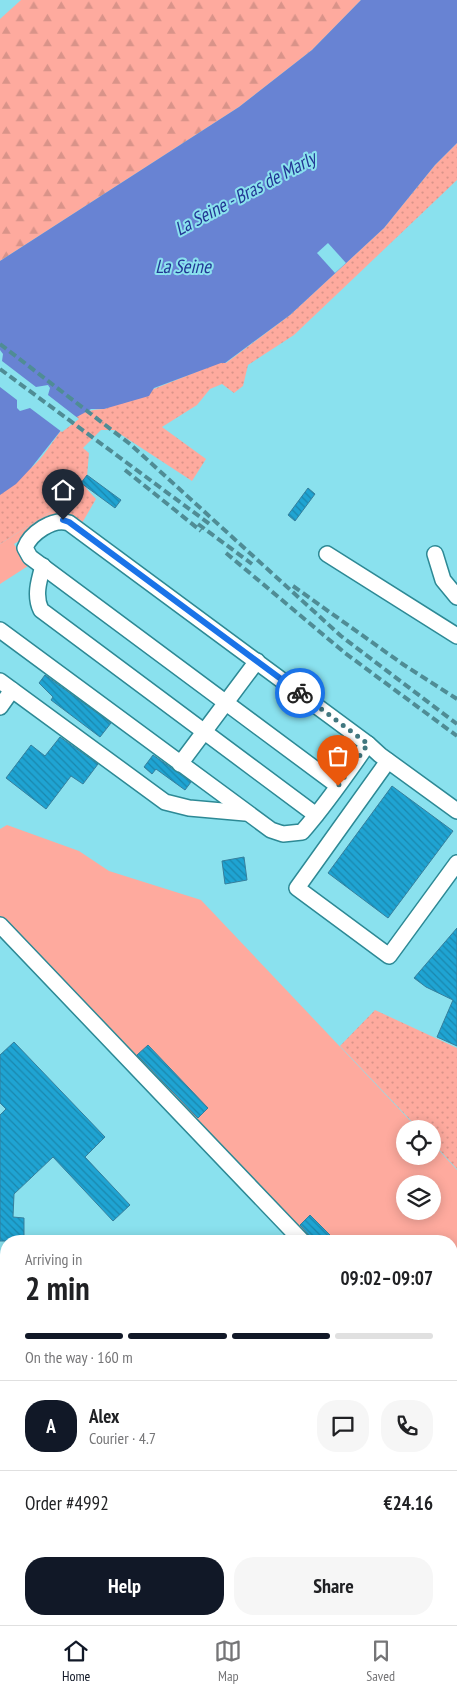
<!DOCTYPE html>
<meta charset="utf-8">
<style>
:root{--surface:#fff;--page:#f6f6f6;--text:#202124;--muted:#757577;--line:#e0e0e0;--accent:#111827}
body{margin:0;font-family:"PT Sans Narrow",sans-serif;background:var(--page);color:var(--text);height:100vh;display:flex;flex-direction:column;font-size:19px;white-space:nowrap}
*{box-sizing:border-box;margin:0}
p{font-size:16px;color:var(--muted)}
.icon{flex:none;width:28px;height:28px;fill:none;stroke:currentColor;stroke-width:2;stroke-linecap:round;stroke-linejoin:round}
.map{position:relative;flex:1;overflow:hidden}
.panel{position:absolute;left:0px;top:1235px;width:458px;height:390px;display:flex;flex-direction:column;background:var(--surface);border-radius:20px 20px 0 0;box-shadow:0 2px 12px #0003}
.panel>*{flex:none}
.controls{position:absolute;left:396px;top:1120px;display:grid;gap:10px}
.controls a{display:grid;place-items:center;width:45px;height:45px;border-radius:50%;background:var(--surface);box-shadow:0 2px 12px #0003;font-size:25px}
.pin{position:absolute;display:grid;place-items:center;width:42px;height:42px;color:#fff;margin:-51px -21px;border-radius:50% 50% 50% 0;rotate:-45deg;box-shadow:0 0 5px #0007}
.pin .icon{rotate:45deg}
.courier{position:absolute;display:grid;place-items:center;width:50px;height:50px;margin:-25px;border:4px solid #1a73e8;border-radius:50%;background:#fff;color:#222;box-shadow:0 1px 6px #0007}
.overview em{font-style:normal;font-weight:600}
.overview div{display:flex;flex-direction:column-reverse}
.overview{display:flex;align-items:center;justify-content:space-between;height:85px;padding:0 25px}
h1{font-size:32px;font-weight:600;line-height:38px}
.bar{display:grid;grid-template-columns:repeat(4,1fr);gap:8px 5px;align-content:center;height:60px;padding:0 25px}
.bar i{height:6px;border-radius:4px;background:var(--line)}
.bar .current{background:var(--accent)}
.bar p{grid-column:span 4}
.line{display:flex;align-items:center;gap:12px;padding:0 25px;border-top:1px solid var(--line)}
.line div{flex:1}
.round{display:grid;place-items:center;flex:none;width:52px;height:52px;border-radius:20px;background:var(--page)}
.action{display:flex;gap:10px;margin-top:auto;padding:10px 25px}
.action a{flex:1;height:58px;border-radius:20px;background:var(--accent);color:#fff;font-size:20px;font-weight:600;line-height:58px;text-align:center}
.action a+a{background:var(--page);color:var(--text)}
.menu{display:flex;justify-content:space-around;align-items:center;height:70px;border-top:1px solid var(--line);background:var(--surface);font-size:14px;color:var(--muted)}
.menu a{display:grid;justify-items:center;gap:2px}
.menu .current{color:var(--accent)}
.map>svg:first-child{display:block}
</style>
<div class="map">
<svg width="457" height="1625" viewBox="0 0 457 1625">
<defs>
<pattern id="forest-firs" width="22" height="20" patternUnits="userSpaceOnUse" patternTransform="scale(1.25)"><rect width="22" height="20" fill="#feaa9e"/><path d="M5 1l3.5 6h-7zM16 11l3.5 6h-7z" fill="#d99389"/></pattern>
<pattern id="park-dots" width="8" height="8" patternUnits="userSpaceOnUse" patternTransform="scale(1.25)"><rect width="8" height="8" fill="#feaa9e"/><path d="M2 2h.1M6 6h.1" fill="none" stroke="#d99389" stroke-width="1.8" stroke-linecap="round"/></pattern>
<pattern id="building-back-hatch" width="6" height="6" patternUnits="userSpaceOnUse" patternTransform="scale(1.25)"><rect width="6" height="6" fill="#1fa4d3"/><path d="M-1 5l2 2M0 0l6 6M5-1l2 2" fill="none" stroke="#1a87ad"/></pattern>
</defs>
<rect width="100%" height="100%" fill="#8ae1ee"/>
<!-- grass -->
<g fill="#feaa9e" fill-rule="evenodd">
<path d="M60 506 369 735 353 728 63 514 14 544 28 566 0 584V544Z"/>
<path d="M7 825 79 851 109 871 201 900 418 1129H405V1156H432L433 1144 457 1170V1257L451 1263V1241H310L0 916V829ZM405 1184H432V1211H405Z"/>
<path d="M454 1599 457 1625H427L434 1619H451V1601Z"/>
<path d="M316 1619H397L391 1625H309Z"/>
</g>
<!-- forest -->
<path fill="url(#forest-firs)" d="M21 0H361L312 50 239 107 0 261V19Z"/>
<!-- park -->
<g fill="url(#park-dots)">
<path d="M457 143V180L294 335 248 365 243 386 234 393 222 384 210 389 197 405 162 427 206 459 192 481 114 430H101L83 448 89 453 86 488 96 499 82 523 60 506 0 544V484C10 479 23 475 31 468 57 446 62 409 104 409L221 362 226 363 290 315 384 228 435 165Z"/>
<path d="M375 1010 457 1048V1169L433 1143 432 1129H419L340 1046Z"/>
</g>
<!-- water -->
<path fill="#6883d3" d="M361 0H457V143L435 165 384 228 290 315 225 363H221L154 388 149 396 104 409H91L75 418 62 429 31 468 16 484 0 495V261L239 107 312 50Z"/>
<!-- pier -->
<g fill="#8ae1ee">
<path d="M328 243 346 263 335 273 317 253Z"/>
<path d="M0 350 3 354 2 361 36 387 48 385 50 388 48 395 79 419 62 432 30 408 20 411 17 408V400L0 387Z"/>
</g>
<!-- building -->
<g fill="url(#building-back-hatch)" stroke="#367f9d">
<path d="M87 475 121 500 115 508 81 483Z"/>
<path d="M308 488 315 494 295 521 288 515Z"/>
<path d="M45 675 111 723 100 737 51 700 53 697 39 683Z"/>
<path d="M60 737 98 764 83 784 71 776 46 809 6 778 31 745 45 756Z"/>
<path d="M153 755 191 782 185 790 156 769 152 774 144 767Z"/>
<path d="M392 786 453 831 388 918 328 873Z"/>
<path d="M244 857 247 880 225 884 222 861Z"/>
<path d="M457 928V1046L437 1037 453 1000 426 987 414 978Z"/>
<path d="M14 1042 105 1137 85 1157 130 1205 113 1221 53 1157 14 1194 13 1217 24 1218V1241H0V1115L6 1109 0 1103V1055Z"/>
<path d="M148 1045 208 1108 198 1118 137 1055Z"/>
<path d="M310 1215 336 1241H311L309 1235 300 1225Z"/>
</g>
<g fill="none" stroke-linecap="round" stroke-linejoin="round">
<!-- highway-tunnel -->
<path stroke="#73c0cc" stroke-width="22" stroke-dasharray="22 11" stroke-linecap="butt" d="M335 1625 342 1619"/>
<!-- minor casing -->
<g stroke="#2d8995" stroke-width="18">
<g id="minor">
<path d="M327 554 457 636"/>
<path d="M435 554 443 580 457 597"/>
<path d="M43 566C39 580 34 596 41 610L316 815"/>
<path d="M0 630 271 830 283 834 302 832C326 805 347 774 368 744L69 523C53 517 30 534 25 548L30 557 338 786"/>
<path d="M0 681 165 802 189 808 245 813"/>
<path d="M0 707 12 690"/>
<path d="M368 744 380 755 457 811"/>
<path d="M388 761 297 888 389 956 457 863"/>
<path d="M180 764 257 661"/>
<path d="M0 925 302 1241"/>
<path d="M451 1266 457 1260"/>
<path d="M451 1398 457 1401"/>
<path d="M0 1560 6 1567"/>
<path d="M44 1625 55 1622 64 1625"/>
<path d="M85 1625 91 1619"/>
</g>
</g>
<!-- major casing -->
<g stroke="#fff" stroke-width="21">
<g id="major">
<path d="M451 1430 457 1425"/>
<path d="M451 1571 457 1567"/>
<path d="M202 1625 210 1619"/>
<path d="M395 1625 402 1619"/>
</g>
</g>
<!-- highway casing -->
<g stroke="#fff" stroke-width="25">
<g id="highway">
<path d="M451 1470 457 1465"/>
<path d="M451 1525 457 1519"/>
<path d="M277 1625 284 1619"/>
</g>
</g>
<!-- minor -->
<use href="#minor" stroke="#fff" stroke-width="15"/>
<!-- major -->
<use href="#major" stroke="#b6eff8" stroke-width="19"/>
<!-- highway -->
<use href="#highway" stroke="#85e5f4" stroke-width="22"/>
<!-- rail -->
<g stroke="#4f8c95" stroke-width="4" stroke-dasharray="8 4" stroke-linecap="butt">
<path d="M0 344 130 444 341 636 457 724"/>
<path d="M0 369 211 525"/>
<path d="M125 470 201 531"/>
<path d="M198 524 252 564"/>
<path d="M226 553 345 653 457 736"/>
<path d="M293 586 404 665 457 699"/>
</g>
</g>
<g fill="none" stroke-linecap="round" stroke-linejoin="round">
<!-- done -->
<path stroke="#41777f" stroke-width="5" stroke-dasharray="0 9" d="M300 693 368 744 338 786"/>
<!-- route -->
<path stroke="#1a73e8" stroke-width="6" d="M63 520 69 522 300 693"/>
</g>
<g text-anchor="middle" stroke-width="4" stroke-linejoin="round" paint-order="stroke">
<!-- water labels -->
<g font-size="19" font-style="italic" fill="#223694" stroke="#8ae1ee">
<text transform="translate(245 193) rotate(-28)" y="7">La Seine - Bras de Marly</text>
<text x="183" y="273">La Seine</text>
</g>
</g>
</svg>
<div class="controls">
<a><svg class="icon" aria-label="locate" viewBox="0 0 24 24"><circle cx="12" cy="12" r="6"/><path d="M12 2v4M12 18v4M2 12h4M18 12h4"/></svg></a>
<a><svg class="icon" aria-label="layers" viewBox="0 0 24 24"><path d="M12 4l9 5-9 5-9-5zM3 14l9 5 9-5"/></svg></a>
</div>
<div class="pin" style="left:338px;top:786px;background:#ea580c"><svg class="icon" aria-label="bag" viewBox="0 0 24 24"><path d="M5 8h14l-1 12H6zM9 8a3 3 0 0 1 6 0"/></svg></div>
<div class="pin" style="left:63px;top:520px;background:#1f2937"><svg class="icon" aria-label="home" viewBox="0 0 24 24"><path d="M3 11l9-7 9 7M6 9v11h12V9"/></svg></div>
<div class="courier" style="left:300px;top:693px"><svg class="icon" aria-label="bike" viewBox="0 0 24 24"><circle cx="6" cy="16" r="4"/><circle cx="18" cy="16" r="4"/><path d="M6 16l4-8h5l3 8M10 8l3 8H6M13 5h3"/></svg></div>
<section class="panel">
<div class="overview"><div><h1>2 min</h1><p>Arriving in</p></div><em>09:02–09:07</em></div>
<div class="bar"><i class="current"></i><i class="current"></i><i class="current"></i><i></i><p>On the way · 160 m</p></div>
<div class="line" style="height:90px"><b class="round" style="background:var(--accent);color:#fff">A</b><div><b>Alex</b><p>Courier · 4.7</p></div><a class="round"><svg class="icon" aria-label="chat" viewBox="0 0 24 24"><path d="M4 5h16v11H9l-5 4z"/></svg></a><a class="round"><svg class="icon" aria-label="phone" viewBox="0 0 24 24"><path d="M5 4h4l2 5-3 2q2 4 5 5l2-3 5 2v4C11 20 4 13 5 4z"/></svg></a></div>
<div class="line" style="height:65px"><div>Order #4992</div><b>€24.16</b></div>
<div class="action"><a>Help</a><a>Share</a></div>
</section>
</div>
<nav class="menu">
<a class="current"><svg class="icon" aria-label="home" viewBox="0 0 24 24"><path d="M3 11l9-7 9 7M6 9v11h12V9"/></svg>Home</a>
<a><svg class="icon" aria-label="map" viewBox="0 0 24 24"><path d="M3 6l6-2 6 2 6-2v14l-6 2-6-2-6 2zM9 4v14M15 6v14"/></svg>Map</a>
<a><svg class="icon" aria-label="saved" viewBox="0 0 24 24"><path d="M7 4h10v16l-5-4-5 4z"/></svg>Saved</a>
</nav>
